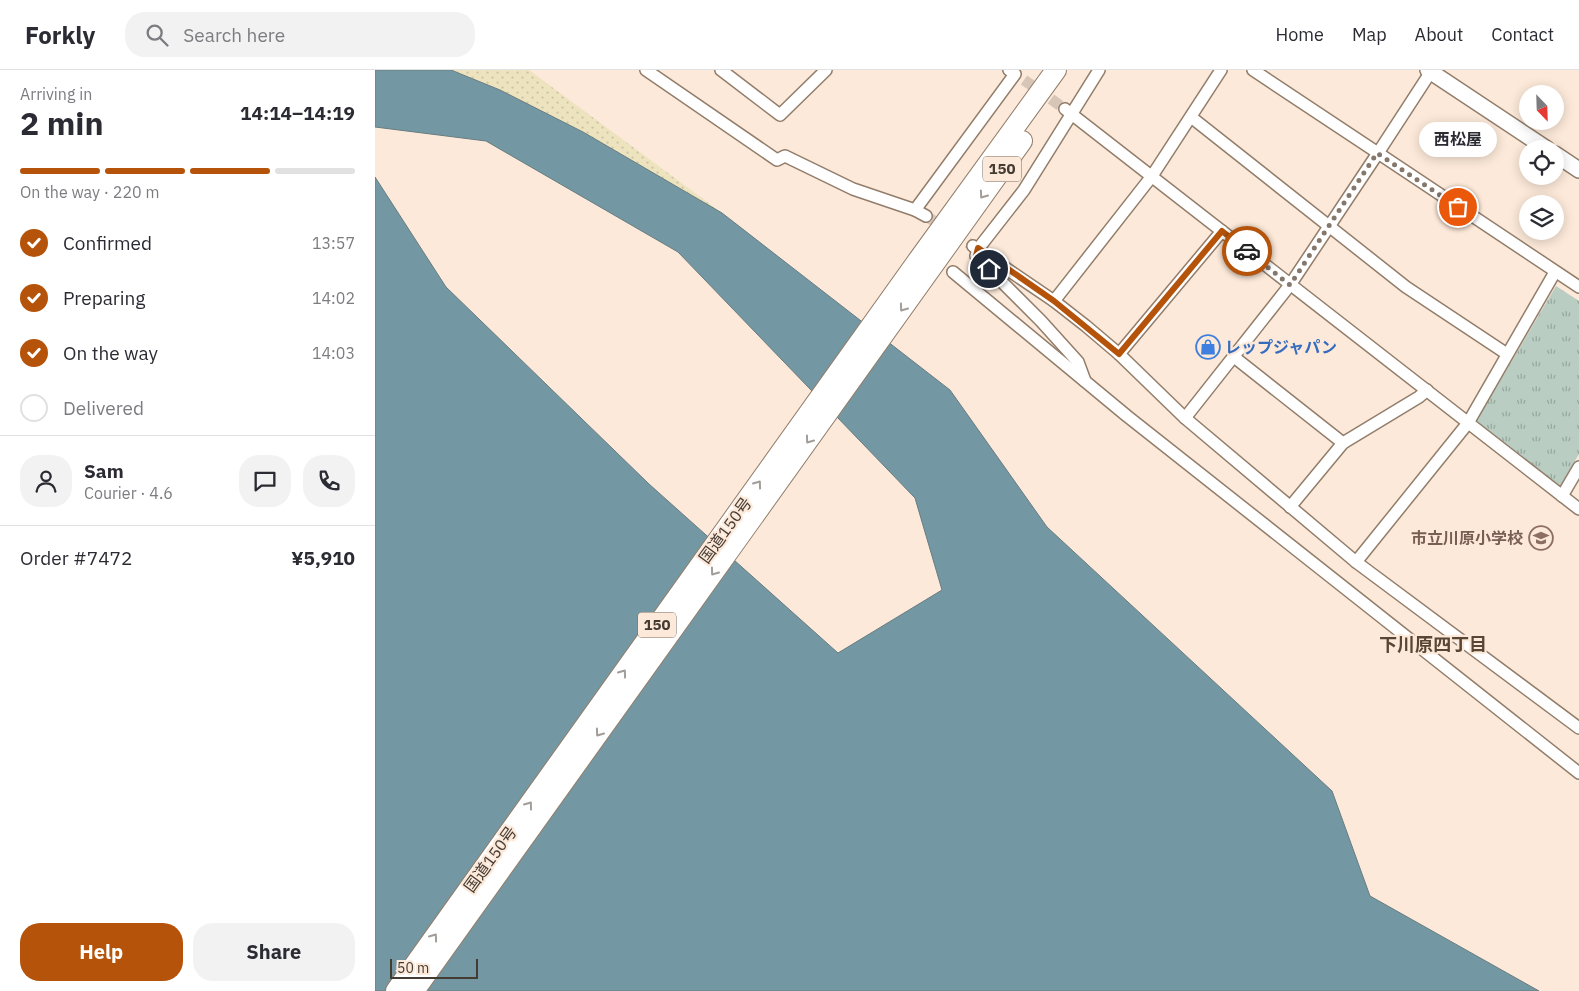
<!DOCTYPE html>
<meta charset="utf-8">
<style>
:root{--surface:#fff;--page:#f2f2f3;--text:#2b2b33;--muted:#7c7c81;--line:#e1e1e2;--accent:#b45309}
body{margin:0;font-family:"IBM Plex Sans","Noto Sans JP",sans-serif;background:var(--page);color:var(--text);height:100vh;display:flex;flex-direction:column;font-size:19px;white-space:nowrap}
*{box-sizing:border-box;margin:0}
p{font-size:16px;color:var(--muted)}
.icon{flex:none;width:28px;height:28px;fill:none;stroke:currentColor;stroke-width:2;stroke-linecap:round;stroke-linejoin:round}
.map{position:relative;flex:1;overflow:hidden}
.details{display:flex;flex-direction:column;background:var(--surface);width:375px}
.details>*{flex:none}
.needle{width:32px;rotate:157deg}
.controls{position:absolute;left:1144px;top:15px;display:grid;gap:10px}
.controls a{display:grid;place-items:center;width:45px;height:45px;border-radius:50%;background:var(--surface);box-shadow:0 2px 12px #0003;font-size:25px}
.scale{position:absolute;left:15px;bottom:12px;width:88px;box-sizing:border-box;padding-left:5px;border:2px solid #443b33;border-top:0;font-size:14px;line-height:18px;white-space:nowrap;color:#443b33;-webkit-text-stroke:4px #fce9d9;paint-order:stroke}
.pin{position:absolute;display:grid;place-items:center;width:42px;height:42px;color:#fff;margin:-21px;border:2px solid #fff;border-radius:50%;box-shadow:0 1px 5px #0007}
.courier{position:absolute;display:grid;place-items:center;width:50px;height:50px;margin:-25px;border:4px solid #b45309;border-radius:50%;background:#fff;color:#222;box-shadow:0 1px 6px #0007}
.bubble{position:absolute;height:35px;border-radius:18px;background:var(--surface);box-shadow:0 2px 12px #0003;font-size:16px;font-weight:700;line-height:35px;text-align:center}
.head em{font-style:normal;font-weight:700}
.head div{display:flex;flex-direction:column-reverse}
.head{display:flex;align-items:center;justify-content:space-between;height:85px;padding:0 20px}
h1{font-size:32px;font-weight:700;line-height:38px}
.bar{display:grid;grid-template-columns:repeat(4,1fr);gap:8px 5px;align-content:center;height:60px;padding:0 20px}
.bar i{height:6px;border-radius:4px;background:var(--line)}
.bar .selected{background:var(--accent)}
.bar p{grid-column:span 4}
.line{display:flex;align-items:center;gap:12px;padding:0 20px;border-top:1px solid var(--line)}
.line div{flex:1}
.round{display:grid;place-items:center;flex:none;width:52px;height:52px;border-radius:20px;background:var(--page)}
ol{padding:0 20px;list-style:none}
li{display:flex;align-items:center;gap:15px;height:55px}
li p{margin-inline-start:auto}
li .icon{padding:5px;border-radius:50%;background:var(--accent);color:#fff;stroke-width:4}
li:last-child{color:var(--muted)}
li i{width:28px;height:28px;border:2px solid var(--line);border-radius:50%}
.button{display:flex;gap:10px;margin-top:auto;padding:10px 20px}
.button a{flex:1;height:58px;border-radius:20px;background:var(--accent);color:#fff;font-size:20px;font-weight:700;line-height:58px;text-align:center}
.button a+a{background:var(--page);color:var(--text)}
header{display:flex;align-items:center;gap:30px;box-sizing:border-box;height:70px;padding:0 25px;background:var(--surface);border-bottom:1px solid var(--line)}
header strong{font-size:24px}
nav{display:flex;gap:28px;margin-inline-start:auto;font-size:18px}
.search{width:350px;height:45px;background:var(--page);display:flex;align-items:center;gap:12px;box-sizing:border-box;padding:0 18px;border-radius:20px;color:var(--muted);font-size:19px}
main{display:flex;flex:1;min-height:0}
.map>svg:first-child{display:block}
</style>
<header>
<strong>Forkly</strong>
<div class="search"><svg class="icon" aria-label="search" viewBox="0 0 24 24"><circle cx="10" cy="10" r="6"/><path d="M15 15l6 6"/></svg>Search here</div>
<nav><a>Home</a><a>Map</a><a>About</a><a>Contact</a></nav>
</header>
<main>
<section class="details">
<div class="head"><div><h1>2 min</h1><p>Arriving in</p></div><em>14:14–14:19</em></div>
<div class="bar"><i class="selected"></i><i class="selected"></i><i class="selected"></i><i></i><p>On the way · 220 m</p></div>
<ol>
<li><svg class="icon" aria-label="check" viewBox="0 0 24 24"><path d="M5 12l5 5 9-10"/></svg>Confirmed<p>13:57</p></li>
<li><svg class="icon" aria-label="check" viewBox="0 0 24 24"><path d="M5 12l5 5 9-10"/></svg>Preparing<p>14:02</p></li>
<li><svg class="icon" aria-label="check" viewBox="0 0 24 24"><path d="M5 12l5 5 9-10"/></svg>On the way<p>14:03</p></li>
<li><i></i>Delivered</li>
</ol>
<div class="line" style="height:90px"><a class="round"><svg class="icon" aria-label="person" viewBox="0 0 24 24"><circle cx="12" cy="8" r="4"/><path d="M4 21q1-7 8-7t8 7"/></svg></a><div><b>Sam</b><p>Courier · 4.6</p></div><a class="round"><svg class="icon" aria-label="chat" viewBox="0 0 24 24"><path d="M4 5h16v11H9l-5 4z"/></svg></a><a class="round"><svg class="icon" aria-label="phone" viewBox="0 0 24 24"><path d="M5 4h4l2 5-3 2q2 4 5 5l2-3 5 2v4C11 20 4 13 5 4z"/></svg></a></div>
<div class="line" style="height:65px"><div>Order #7472</div><b>¥5,910</b></div>
<div class="button"><a>Help</a><a>Share</a></div>
</section>
<div class="map">
<svg width="1204" height="921" viewBox="0 0 1204 921">
<defs>
<pattern id="sand-dots" width="8" height="8" patternUnits="userSpaceOnUse" patternTransform="scale(1.25)"><rect width="8" height="8" fill="#ede3be"/><path d="M2 2h.1M6 6h.1" fill="none" stroke="#ccc4a4" stroke-width="1.8" stroke-linecap="round"/></pattern>
<pattern id="park-tufts" width="24" height="20" patternUnits="userSpaceOnUse" patternTransform="scale(1.25)"><rect width="24" height="20" fill="#b9cdc3"/><path d="M3 7l-1-3M5 7V3M7 7l1-3M15 17l-1-3M17 17v-4M19 17l1-3" fill="none" stroke="#98a89f"/></pattern>
</defs>
<rect width="100%" height="100%" fill="#fce9d9"/>
<!-- sand -->
<path fill="url(#sand-dots)" d="M76 0H154L347 143 208 62 125 20Z"/>
<!-- park -->
<path fill="url(#park-tufts)" d="M1181 216 1204 231V384L1184 418 1103 356 1102 350Z"/>
<!-- water -->
<path fill="#7498a3" stroke="#667c81" d="M0 0H76L125 20 208 62 347 143 575 320 672 457 957 721 995 826 1164 921H0V107L71 217 274 414 463 583 567 520 540 428 303 182 111 71 0 57Z"/>
<g fill="none" stroke-linecap="round" stroke-linejoin="round">
<!-- minor-tunnel -->
<g stroke="#d7c6b8" stroke-width="11" stroke-dasharray="11 5.5" stroke-linecap="butt">
<path d="M649 10 690 39"/>
<path d="M551 146 598 176"/>
</g>
<!-- minor casing -->
<g stroke="#927d6a" stroke-width="14">
<g id="minor">
<path d="M271 0 402 90 410 86 478 119 540 140 640 4 634 0"/>
<path d="M346 0 405 45 451 0"/>
<path d="M878 0 1003 83 1057 0"/>
<path d="M690 39 1204 439"/>
<path d="M816 47 1031 217 1132 284"/>
<path d="M540 140 551 146"/>
<path d="M598 176 679 231 711 256 744 284 810 348 981 492 1204 658"/>
<path d="M578 202 752 346 1204 703"/>
<path d="M679 231 777 106 846 0"/>
<path d="M744 284 847 161"/>
<path d="M859 287 968 373"/>
<path d="M710 311 703 292 666 251 601 186 603 179 649 120 724 0"/>
<path d="M810 348 915 215 1003 83 1204 217"/>
<path d="M1187 426 1204 397"/>
<path d="M915 437 968 373 1044 327 1052 320"/>
<path d="M981 492 1093 353 1180 202"/>
</g>
</g>
<!-- tertiary casing -->
<g stroke="#927d6a" stroke-width="18">
<g id="tertiary">
<path d="M1053 0 1172 79"/>
<path d="M1180 84 1204 100"/>
</g>
</g>
<!-- trunk casing -->
<g stroke="#927d6a" stroke-width="22">
<g id="trunk">
<path d="M21 921 544 189 681 0"/>
<path d="M39 921 647 71"/>
</g>
</g>
<!-- minor -->
<use href="#minor" stroke="#fff" stroke-width="11"/>
<!-- tertiary -->
<use href="#tertiary" stroke="#fff" stroke-width="15"/>
<!-- trunk -->
<use href="#trunk" stroke="#fff" stroke-width="20"/>
</g>
<!-- one-way arrows -->
<defs><path id="oneway-chevron" d="M-2-3.5L2.5 0L-2 3.5" fill="none" stroke-width="1.6" stroke-linecap="round" stroke-linejoin="round" transform="scale(1.25)"/></defs>
<g stroke="#a29d99">
<use href="#oneway-chevron" transform="translate(608 125) rotate(125)"/>
<use href="#oneway-chevron" transform="translate(528 238) rotate(126)"/>
<use href="#oneway-chevron" transform="translate(434 370) rotate(126)"/>
<use href="#oneway-chevron" transform="translate(383 414) rotate(-54)"/>
<use href="#oneway-chevron" transform="translate(339 502) rotate(126)"/>
<use href="#oneway-chevron" transform="translate(248 603) rotate(-54)"/>
<use href="#oneway-chevron" transform="translate(224 663) rotate(126)"/>
<use href="#oneway-chevron" transform="translate(154 735) rotate(-54)"/>
<use href="#oneway-chevron" transform="translate(59 867) rotate(-54)"/>
</g>
<g fill="none" stroke-linecap="round" stroke-linejoin="round">
<!-- done -->
<path stroke="#84786d" stroke-width="5" stroke-dasharray="0 9" d="M872 181 915 215 1002 83 1083 137"/>
<!-- route -->
<path stroke="#b45309" stroke-width="6" d="M614 199 601 186 603 178 679 231 744 284 847 161 872 181"/>
</g>
<!-- icons -->
<defs>
<g id="shop-ring" transform="scale(1.25)"><circle r="9.5" fill="#fce9d9" stroke="#3f7fe0" stroke-width="1.5"/><path d="M-5-2.5h2.3a2.7 3.5 0 0 1 5.4 0H5L5.5 6h-11ZM-1.5-2.5h3a1.5 2.3 0 0 0-3 0Z" fill="#3f7fe0"/></g>
<g id="school-ring" transform="scale(1.25)"><circle r="9.5" fill="#fce9d9" stroke="#8d6e63" stroke-width="1.5"/><path d="M0-5L7-2L0 1L-7-2ZM-4 1L0 2.5L4 1V4Q0 6-4 4Z" fill="#8d6e63"/></g>
</defs>
<g fill-rule="evenodd">
<use href="#shop-ring" x="833" y="277"/>
<use href="#school-ring" x="1166" y="468"/>
</g>
<g text-anchor="middle" stroke-width="4.5" stroke-linejoin="round" paint-order="stroke">
<!-- shield labels -->
<g fill="#fce9d9" stroke="#7b6f65" stroke-width="1">
<rect x="608" y="86.5" width="38" height="25" rx="4"/>
<rect x="263" y="542.5" width="38" height="25" rx="4"/>
</g>
<g font-size="15" font-weight="bold" fill="#443b33">
<text x="627" y="104">150</text>
<text x="282" y="560">150</text>
</g>
<!-- shop labels -->
<g font-size="16" font-weight="bold" fill="#366cbe" stroke="#fce9d9" text-anchor="start">
<text x="850" y="283">レップジャパン</text>
</g>
<!-- street labels -->
<g font-size="16" fill="#443b33" stroke="#fce9d9">
<text transform="translate(350 460) rotate(-54)" y="6">国道150号</text>
<text transform="translate(115 789) rotate(-54)" y="6">国道150号</text>
</g>
<!-- education labels -->
<g font-size="16" font-weight="bold" fill="#785e54" stroke="#fce9d9" text-anchor="end">
<text x="1148" y="474">市立川原小学校</text>
</g>
<!-- neighbourhood labels -->
<g font-size="18" font-weight="bold" fill="#594534" stroke="#fce9d9">
<text x="1058" y="581">下川原四丁目</text>
</g>
</g>
</svg>
<div class="controls">
<a><svg class="needle" viewBox="-14 -14 28 28"><path d="M0-13l5 13h-10z" fill="#e53935"/><path d="M0 13l5-13h-10z" fill="#7c7c81"/></svg></a>
<a><svg class="icon" aria-label="locate" viewBox="0 0 24 24"><circle cx="12" cy="12" r="6"/><path d="M12 2v4M12 18v4M2 12h4M18 12h4"/></svg></a>
<a><svg class="icon" aria-label="layers" viewBox="0 0 24 24"><path d="M12 4l9 5-9 5-9-5zM3 14l9 5 9-5"/></svg></a>
</div>
<div class="scale">50 m</div>
<div class="pin" style="left:1083px;top:137px;background:#ea580c"><svg class="icon" aria-label="bag" viewBox="0 0 24 24"><path d="M5 8h14l-1 12H6zM9 8a3 3 0 0 1 6 0"/></svg></div>
<div class="pin" style="left:614px;top:199px;background:#1f2937"><svg class="icon" aria-label="home" viewBox="0 0 24 24"><path d="M3 11l9-7 9 7M6 9v11h12V9"/></svg></div>
<div class="courier" style="left:872px;top:181px"><svg class="icon" aria-label="car" viewBox="0 0 24 24"><path d="M5 17H2v-5l4-1 3-4h7l3 4 3 1v5h-3M9 17h6M6 11h13"/><circle cx="7" cy="17" r="2"/><circle cx="17" cy="17" r="2"/></svg></div>
<div class="bubble" style="left:1044px;top:52px;width:78px">西松屋</div>
</div>
</main>
